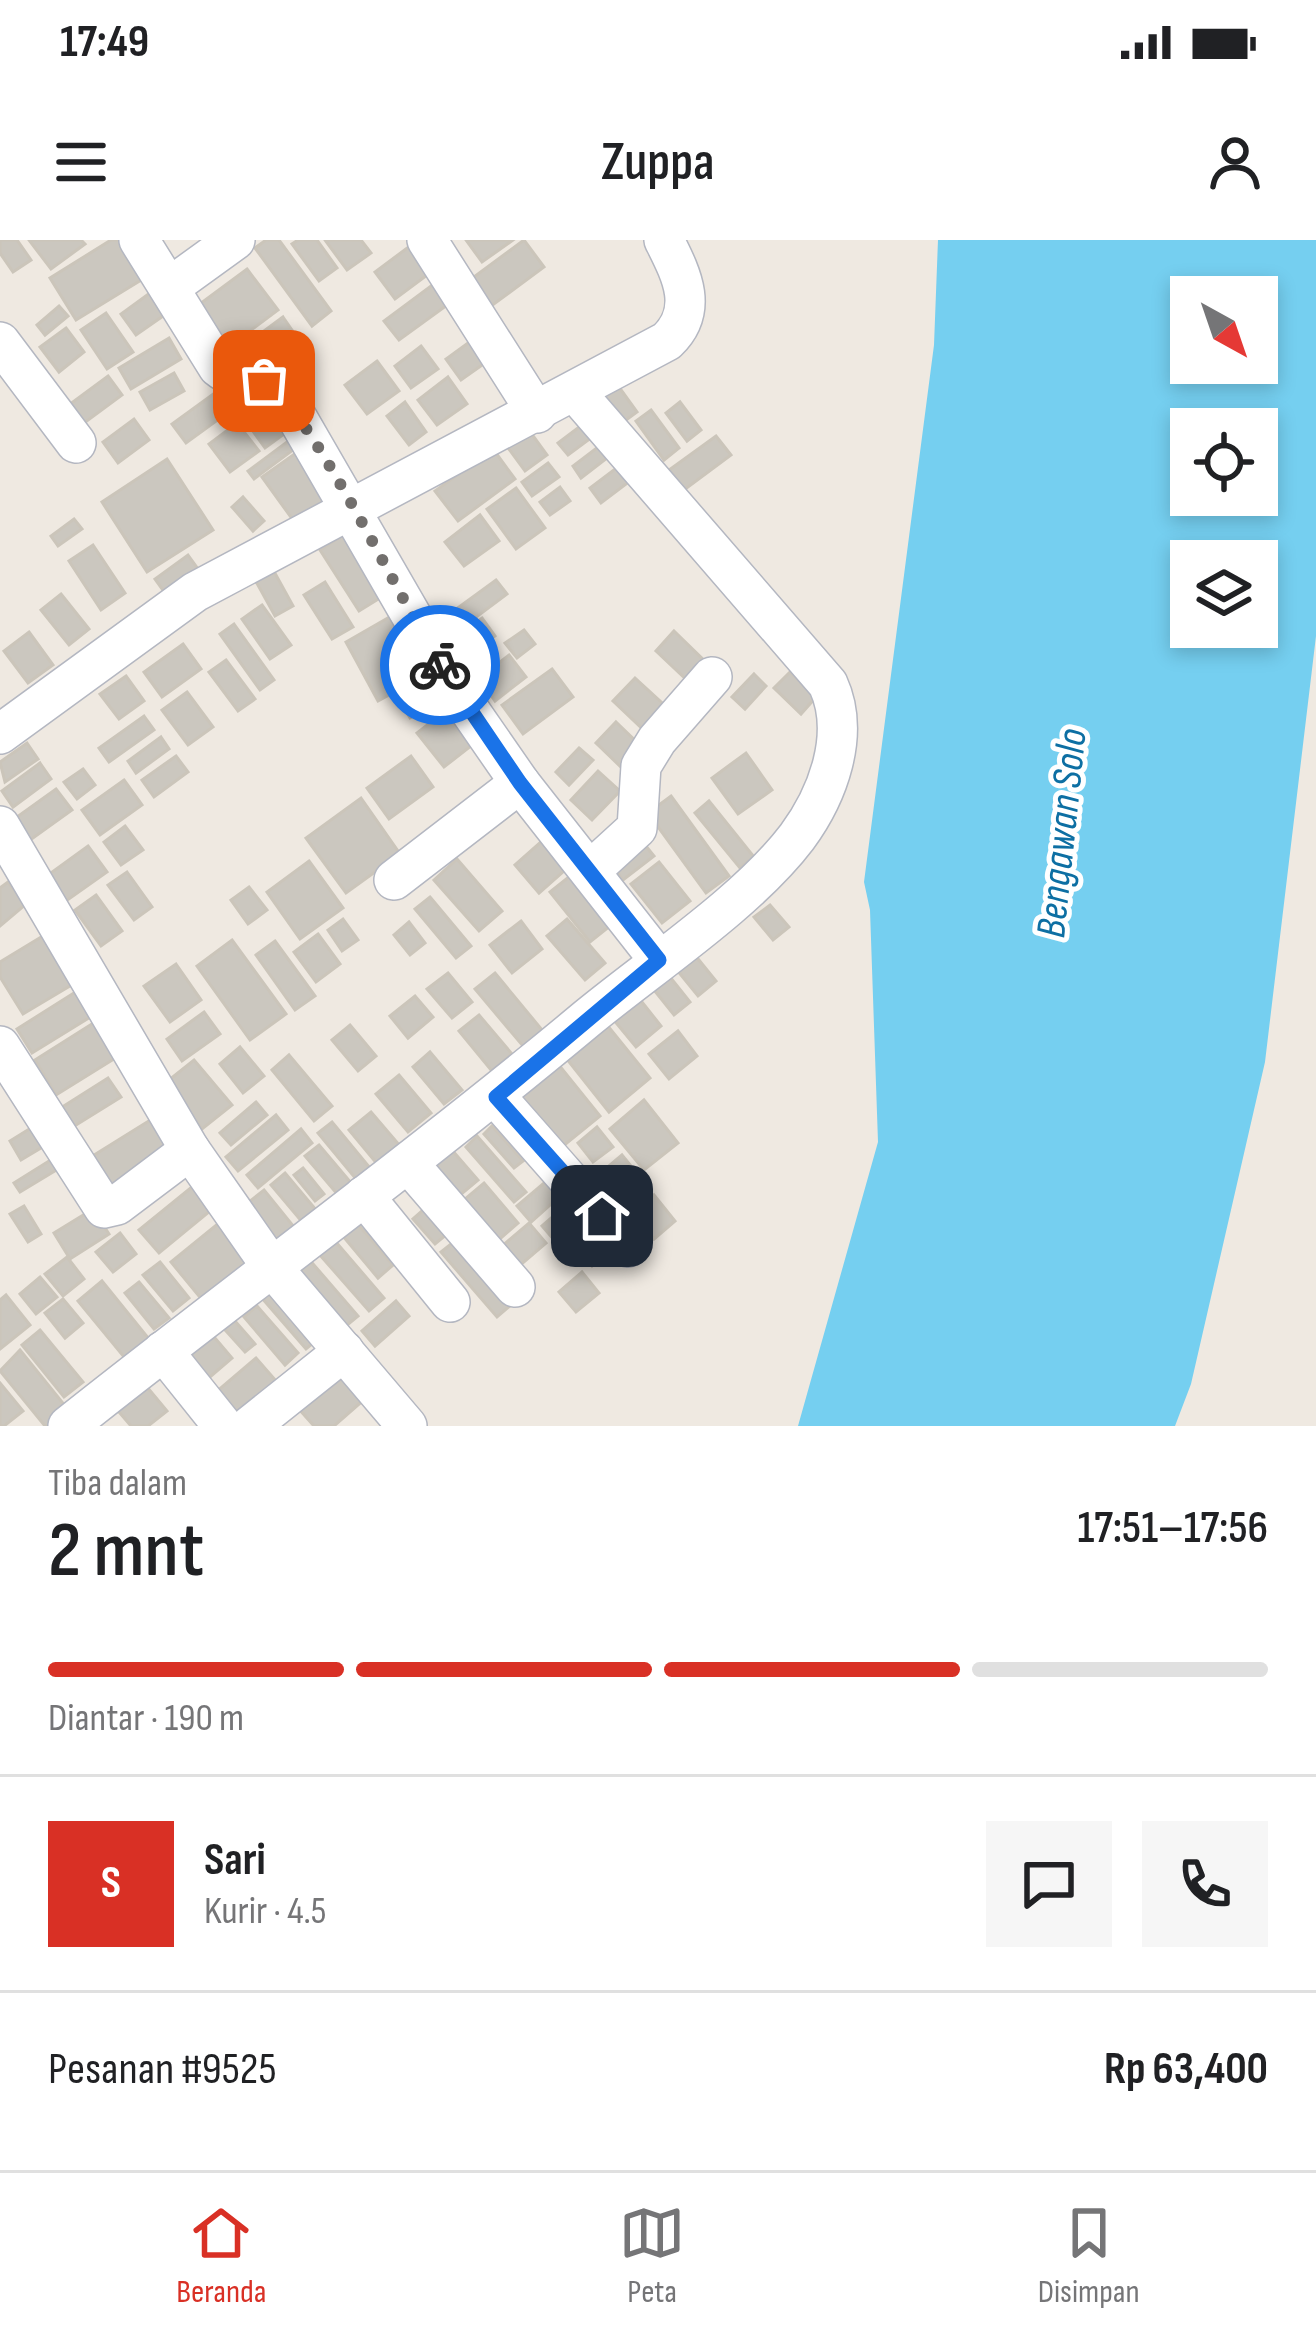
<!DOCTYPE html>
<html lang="id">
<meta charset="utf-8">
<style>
:root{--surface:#fff;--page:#f6f6f6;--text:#202124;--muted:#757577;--line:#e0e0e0;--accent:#d93025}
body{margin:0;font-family:"Sofia Sans Condensed",sans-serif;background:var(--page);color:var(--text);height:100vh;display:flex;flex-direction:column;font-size:45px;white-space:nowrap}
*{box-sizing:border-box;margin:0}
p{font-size:39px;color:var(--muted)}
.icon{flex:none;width:66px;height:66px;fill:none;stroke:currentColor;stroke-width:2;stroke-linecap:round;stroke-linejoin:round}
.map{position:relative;height:1186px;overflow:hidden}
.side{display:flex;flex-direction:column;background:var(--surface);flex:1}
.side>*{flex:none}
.needle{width:78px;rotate:140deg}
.controls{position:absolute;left:1170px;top:36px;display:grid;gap:24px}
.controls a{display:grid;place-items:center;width:108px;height:108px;border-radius:0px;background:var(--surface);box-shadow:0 6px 18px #0003;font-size:60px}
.pin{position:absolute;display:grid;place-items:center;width:102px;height:102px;color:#fff;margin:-51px;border-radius:24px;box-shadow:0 6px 18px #0006}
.courier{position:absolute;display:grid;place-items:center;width:120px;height:120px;margin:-60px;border:9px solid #1a73e8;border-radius:50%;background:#fff;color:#222;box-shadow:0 3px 15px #0007}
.summary em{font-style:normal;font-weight:600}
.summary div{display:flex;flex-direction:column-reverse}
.summary{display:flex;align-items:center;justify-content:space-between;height:204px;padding:0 48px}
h1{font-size:78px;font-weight:600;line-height:90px}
.bar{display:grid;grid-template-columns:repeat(4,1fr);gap:18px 12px;align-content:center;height:144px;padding:0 48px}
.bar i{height:15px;border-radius:9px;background:var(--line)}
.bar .on{background:var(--accent)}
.bar p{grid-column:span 4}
.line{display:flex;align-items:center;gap:30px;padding:0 48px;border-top:3px solid var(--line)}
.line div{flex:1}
.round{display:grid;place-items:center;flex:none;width:126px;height:126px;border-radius:0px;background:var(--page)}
.status{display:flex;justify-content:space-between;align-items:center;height:84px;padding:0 60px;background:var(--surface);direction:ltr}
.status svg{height:33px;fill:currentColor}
header{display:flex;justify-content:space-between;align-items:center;height:156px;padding:0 48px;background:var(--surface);font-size:54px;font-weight:600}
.tabs{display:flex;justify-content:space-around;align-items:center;height:168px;border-top:3px solid var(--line);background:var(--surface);font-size:33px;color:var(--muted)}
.tabs a{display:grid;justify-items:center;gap:6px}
.tabs .on{color:var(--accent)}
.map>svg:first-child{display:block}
</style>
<div class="status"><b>17:49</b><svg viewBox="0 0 49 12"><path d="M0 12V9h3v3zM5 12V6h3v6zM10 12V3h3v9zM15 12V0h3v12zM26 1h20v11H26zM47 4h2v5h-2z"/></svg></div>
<header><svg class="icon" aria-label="menu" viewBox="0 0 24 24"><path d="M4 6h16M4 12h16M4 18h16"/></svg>Zuppa<svg class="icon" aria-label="person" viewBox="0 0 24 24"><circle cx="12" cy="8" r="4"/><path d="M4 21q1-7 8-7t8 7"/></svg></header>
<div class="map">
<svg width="1316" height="1186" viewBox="0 0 1316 1186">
<rect width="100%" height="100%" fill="#efe9e1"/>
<!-- water -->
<path fill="#75cff0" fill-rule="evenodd" d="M938 0H1316V396L1265 822 1191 1144 1175 1186H798L878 902 870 670 864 642 934 105ZM1191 57H1257V123H1191ZM1191 189H1257V255H1191ZM1191 321H1257V387H1191Z"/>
<!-- building -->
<g fill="#cbc7bf" stroke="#cbc5ba" stroke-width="3">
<path d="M0 0H17L31 20 13 32 0 13Z"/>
<path d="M29 0H81L85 4 51 29Z"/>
<path d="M111 0H130L151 34 76 80 50 38Z"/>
<path d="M266 0H279L331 71 312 86 255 8Z"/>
<path d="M298 0H317L337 28 319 41 292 4Z"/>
<path d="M325 0H361L371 13 347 30Z"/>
<path d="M418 0 438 27 395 59 375 32Z"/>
<path d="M466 0H513L482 22Z"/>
<path d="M524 0 544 27 483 72 463 45Z"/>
<path d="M247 29 278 70 224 110 193 69Z"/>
<path d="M435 43 450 63 399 100 384 81Z"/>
<path d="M158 47 173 69 136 95 121 74Z"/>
<path d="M59 66 68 76 45 95 37 85Z"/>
<path d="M106 73 133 112 107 129 81 90Z"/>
<path d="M283 77 296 96 255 127 241 108Z"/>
<path d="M66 88 84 112 59 132 40 107Z"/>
<path d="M479 95 495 116 461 140 446 119Z"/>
<path d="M169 98 181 119 131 149 119 128Z"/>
<path d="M421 106 438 129 411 148 395 126Z"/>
<path d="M377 121 399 151 367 174 345 145Z"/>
<path d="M174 133 184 151 150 170 140 152Z"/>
<path d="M108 136 122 155 76 189 62 170Z"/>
<path d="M448 137 467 164 437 185 418 160Z"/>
<path d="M616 143 637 172 618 186 597 158Z"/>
<path d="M216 152 230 171 186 203 172 184Z"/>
<path d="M277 162 295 186 265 208 247 183Z"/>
<path d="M405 162 426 192 409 205 387 176Z"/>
<path d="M680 162 701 190 687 201 666 173Z"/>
<path d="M651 170 679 208 664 220 636 181Z"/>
<path d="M134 179 149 200 118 223 103 202Z"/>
<path d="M237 183 259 211 230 232 209 204Z"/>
<path d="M582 185 591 198 568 215 558 203Z"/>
<path d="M528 189 547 215 525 231 506 205Z"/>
<path d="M295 196 301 204 254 239 248 231Z"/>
<path d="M716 196 731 215 684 250 669 230Z"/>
<path d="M598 207 607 218 581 238 573 226Z"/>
<path d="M303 208 338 257 298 287 262 237Z"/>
<path d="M493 209 515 239 458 281 435 251Z"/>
<path d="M167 219 213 290 147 332 102 262Z"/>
<path d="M548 223 559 237 532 256 522 242Z"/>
<path d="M623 223 634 238 601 263 590 248Z"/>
<path d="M560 247 570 261 550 275 540 262Z"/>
<path d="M516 248 545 288 516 309 487 269Z"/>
<path d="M243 257 264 281 253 291 232 267Z"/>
<path d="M480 275 499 301 464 326 445 302Z"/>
<path d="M74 279 82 289 58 306 51 296Z"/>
<path d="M349 291 388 353 359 371 320 310Z"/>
<path d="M93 305 125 353 101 370 69 321Z"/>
<path d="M188 315 203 336 170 360 155 339Z"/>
<path d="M271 326 293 366 275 376 253 336Z"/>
<path d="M496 340 507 354 459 390 448 375Z"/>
<path d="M325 342 353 387 332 399 304 355Z"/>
<path d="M61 354 89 389 69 405 41 370Z"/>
<path d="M262 365 291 405 270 419 242 379Z"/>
<path d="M393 375 426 435 378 461 346 402Z"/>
<path d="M482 378 495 396 472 413 459 395Z"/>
<path d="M234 384 274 440 260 450 220 394Z"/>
<path d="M524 390 535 404 517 418 505 403Z"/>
<path d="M674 391 711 427 693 446 656 411Z"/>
<path d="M29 392 53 425 28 443 4 411Z"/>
<path d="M183 404 201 429 162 457 144 432Z"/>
<path d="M509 415 526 437 495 461 479 438Z"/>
<path d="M226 420 255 459 238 471 209 432Z"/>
<path d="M552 429 573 457 523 494 502 465Z"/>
<path d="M790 432 816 457 801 474 774 448Z"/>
<path d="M754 434 766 446 745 469 732 457Z"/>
<path d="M126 436 144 461 119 479 100 454Z"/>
<path d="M635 438 671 471 649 495 613 461Z"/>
<path d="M433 446 441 458 410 478 403 466Z"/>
<path d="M187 452 213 487 188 505 162 470Z"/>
<path d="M449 468 476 502 444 527 417 493Z"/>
<path d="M144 476 154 490 109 522 99 508Z"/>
<path d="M616 482 643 508 623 529 596 503Z"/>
<path d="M161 497 169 509 136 533 128 521Z"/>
<path d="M27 503 38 519 5 542 0 522Z"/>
<path d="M579 508 593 520 569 545 556 532Z"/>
<path d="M746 513 772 550 738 574 712 538Z"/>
<path d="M176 516 188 532 154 557 142 540Z"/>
<path d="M411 516 433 547 389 579 367 548Z"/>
<path d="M40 523 51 539 13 567 2 551Z"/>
<path d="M83 529 95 545 77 559 64 542Z"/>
<path d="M598 531 620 551 592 580 571 560Z"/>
<path d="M124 540 142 565 100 595 82 570Z"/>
<path d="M56 549 72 570 26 603 10 582Z"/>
<path d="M671 556 729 636 706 653 648 573Z"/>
<path d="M361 558 400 614 346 653 306 598Z"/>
<path d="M709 561 754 617 740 628 695 573Z"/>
<path d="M125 586 143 610 121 625 104 602Z"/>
<path d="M550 594 574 622 539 653 515 625Z"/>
<path d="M641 600 654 616 623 640 610 624Z"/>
<path d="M88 606 107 632 66 661 48 635Z"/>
<path d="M457 619 502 671 479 691 434 640Z"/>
<path d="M309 621 343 668 300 699 267 652Z"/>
<path d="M659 622 690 661 662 683 631 644Z"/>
<path d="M580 628 620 678 590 702 550 652Z"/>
<path d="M127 632 152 667 134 680 108 645Z"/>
<path d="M8 642 26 664 0 686V648Z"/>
<path d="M249 647 267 670 248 684 231 660Z"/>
<path d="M96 655 122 691 101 706 75 670Z"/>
<path d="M430 657 471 706 456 718 415 669Z"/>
<path d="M770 665 789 687 773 700 754 677Z"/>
<path d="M343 679 358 700 342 711 328 690Z"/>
<path d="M567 679 605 723 585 740 547 696Z"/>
<path d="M521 681 542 709 512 733 490 705Z"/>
<path d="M409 682 425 703 410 715 394 695Z"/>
<path d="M51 691 80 740 23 774 0 737V722Z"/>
<path d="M318 694 340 724 316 742 294 712Z"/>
<path d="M232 700 286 774 250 800 197 726Z"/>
<path d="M275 701 315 756 295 770 256 715Z"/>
<path d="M690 709 716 741 698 756 672 724Z"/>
<path d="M176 724 201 760 170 782 144 746Z"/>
<path d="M662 727 690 762 674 775 646 740Z"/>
<path d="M448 733 472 762 452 778 427 749Z"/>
<path d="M495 733 547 796 528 812 475 749Z"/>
<path d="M77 751 92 776 32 813 17 789Z"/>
<path d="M634 752 661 786 636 807 608 773Z"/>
<path d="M415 756 433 777 408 798 390 776Z"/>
<path d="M204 772 220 794 182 821 167 799Z"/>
<path d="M479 775 512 814 492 831 459 791Z"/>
<path d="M95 782 117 817 56 855 35 820Z"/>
<path d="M350 785 376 816 358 831 332 800Z"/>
<path d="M607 785 650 838 609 872 566 818Z"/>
<path d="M678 791 697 816 669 839 649 814Z"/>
<path d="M240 807 264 836 243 853 220 824Z"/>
<path d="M430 812 462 850 444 864 413 827Z"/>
<path d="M289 815 332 866 314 881 272 830Z"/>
<path d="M194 820 232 865 202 889 164 844Z"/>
<path d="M558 824 600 876 562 907 520 855Z"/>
<path d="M399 835 431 873 408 892 376 854Z"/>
<path d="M108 838 121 857 68 890 56 871Z"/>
<path d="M644 860 678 903 644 930 610 889Z"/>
<path d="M256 862 267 875 231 905 220 893Z"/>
<path d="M371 872 401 907 379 926 349 890Z"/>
<path d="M160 874 182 909 113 952 91 917Z"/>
<path d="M276 875 288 890 238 931 226 917Z"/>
<path d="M332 882 370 928 356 939 318 893Z"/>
<path d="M39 883 51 902 21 920 10 901Z"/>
<path d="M492 886 523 921 514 928 484 894Z"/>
<path d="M597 887 613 907 593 922 578 903Z"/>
<path d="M301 889 312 903 258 948 247 935Z"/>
<path d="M477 896 526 952 514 962 466 907Z"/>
<path d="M445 902 478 940 453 961 420 924Z"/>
<path d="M319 905 352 944 338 955 305 916Z"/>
<path d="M622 915 639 936 613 957 597 936Z"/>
<path d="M57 916 63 926 20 952 14 943Z"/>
<path d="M303 928 324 954 315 961 294 935Z"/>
<path d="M557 932 570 947 531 982 517 966Z"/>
<path d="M285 933 322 977 308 989 271 945Z"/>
<path d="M484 943 518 983 493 1005 458 965Z"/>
<path d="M192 947 210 971 159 1013 139 990Z"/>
<path d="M264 950 294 987 275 1003 244 966Z"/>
<path d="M580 953 600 975 562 1009 542 986Z"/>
<path d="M654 955 675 981 654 999 633 973Z"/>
<path d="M430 964 452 990 435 1004 413 979Z"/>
<path d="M24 966 41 994 28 1002 10 974Z"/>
<path d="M93 969 109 994 70 1019 54 993Z"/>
<path d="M220 982 252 1021 203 1061 171 1022Z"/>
<path d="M357 983 393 1025 378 1038 342 995Z"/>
<path d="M529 983 546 1003 511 1033 494 1013Z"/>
<path d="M603 989 616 1005 592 1026 579 1010Z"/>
<path d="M120 993 136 1014 113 1032 96 1012Z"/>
<path d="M456 1000 512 1064 497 1077 441 1012Z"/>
<path d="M335 1001 384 1058 369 1071 320 1015Z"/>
<path d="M301 1010 358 1076 340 1091 283 1025Z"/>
<path d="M67 1017 84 1039 63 1056 45 1034Z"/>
<path d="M160 1022 189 1058 173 1071 143 1035Z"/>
<path d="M582 1032 599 1053 576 1072 559 1052Z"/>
<path d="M274 1034 325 1093 306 1109 255 1050Z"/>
<path d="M40 1037 57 1057 36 1074 20 1054Z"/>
<path d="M102 1041 153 1104 129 1123 78 1061Z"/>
<path d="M139 1042 169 1078 154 1089 125 1053Z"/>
<path d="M6 1055 30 1085 0 1109V1060Z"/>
<path d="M63 1059 83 1083 65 1098 45 1073Z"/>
<path d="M396 1061 409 1076 375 1106 362 1091Z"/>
<path d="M257 1066 298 1113 285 1125 244 1077Z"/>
<path d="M228 1073 255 1104 245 1112 218 1082Z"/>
<path d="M40 1090 83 1142 64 1157 22 1105Z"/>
<path d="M209 1091 232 1118 203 1143 179 1117Z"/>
<path d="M20 1110 70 1172 52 1186H45L0 1131Z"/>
<path d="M256 1118 284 1150 243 1186 215 1153Z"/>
<path d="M350 1122 375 1150 334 1186H314L297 1167Z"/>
<path d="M142 1141 167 1171 148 1186H131L113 1165Z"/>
<path d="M0 1143 23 1171 4 1186H0Z"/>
</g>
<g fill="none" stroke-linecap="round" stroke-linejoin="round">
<!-- minor casing -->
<g stroke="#b4b7c1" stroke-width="42">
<g id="minor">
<path d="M139 0 218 127C241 146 268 135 288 162L448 439 520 543 659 720"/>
<path d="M427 0 537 173"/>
<path d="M170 47 235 0"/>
<path d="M0 102 76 203"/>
<path d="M0 494 195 352 667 101C700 69 681 34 664 0"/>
<path d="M0 586 190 910 271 1026 407 1186"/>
<path d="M590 631 637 588 641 526 657 500 712 437"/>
<path d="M394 640 520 543"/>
<path d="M0 806 104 968 117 965 190 910"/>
<path d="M496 857 628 1007"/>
<path d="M408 923 515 1047"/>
<path d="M364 956 450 1062"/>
<path d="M163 1111 223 1186"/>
<path d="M68 1186C239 1050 416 921 584 781 649 727 747 663 797 597 828 555 851 494 828 444L576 153"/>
<path d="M250 1186 344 1111"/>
</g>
</g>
<!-- minor -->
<use href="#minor" stroke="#fff" stroke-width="39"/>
</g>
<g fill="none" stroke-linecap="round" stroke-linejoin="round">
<!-- done -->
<path stroke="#726f6d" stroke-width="12" stroke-dasharray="0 21.6" d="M264 141C305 159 408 374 440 425"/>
<!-- route -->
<path stroke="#1a73e8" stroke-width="15" d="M440 425 520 543 659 720 496 857 602 976"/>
</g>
<g text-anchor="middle" stroke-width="10" stroke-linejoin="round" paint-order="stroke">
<!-- water labels -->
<g font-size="42" font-style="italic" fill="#0d6fa3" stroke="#fff">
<text transform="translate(1060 593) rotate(-84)" y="15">Bengawan Solo</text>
</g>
</g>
</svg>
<div class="controls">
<a><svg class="needle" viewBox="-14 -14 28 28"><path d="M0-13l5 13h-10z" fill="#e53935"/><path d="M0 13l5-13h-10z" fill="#757577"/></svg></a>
<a><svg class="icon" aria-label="locate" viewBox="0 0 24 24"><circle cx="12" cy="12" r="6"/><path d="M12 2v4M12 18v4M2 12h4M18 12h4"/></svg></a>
<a><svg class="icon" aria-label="layers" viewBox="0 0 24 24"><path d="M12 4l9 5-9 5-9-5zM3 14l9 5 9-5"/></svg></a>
</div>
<div class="pin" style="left:264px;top:141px;background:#ea580c"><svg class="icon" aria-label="bag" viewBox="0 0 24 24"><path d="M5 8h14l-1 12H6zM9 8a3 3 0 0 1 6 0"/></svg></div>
<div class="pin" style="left:602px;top:976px;background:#1f2937"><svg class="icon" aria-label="home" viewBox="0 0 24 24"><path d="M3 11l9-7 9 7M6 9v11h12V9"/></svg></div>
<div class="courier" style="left:440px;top:425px"><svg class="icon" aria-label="bike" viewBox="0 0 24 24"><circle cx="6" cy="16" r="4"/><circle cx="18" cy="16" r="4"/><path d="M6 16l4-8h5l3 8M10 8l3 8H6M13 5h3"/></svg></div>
</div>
<section class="side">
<div class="summary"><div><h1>2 mnt</h1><p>Tiba dalam</p></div><em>17:51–17:56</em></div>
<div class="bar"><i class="on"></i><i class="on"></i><i class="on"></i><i></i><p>Diantar · 190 m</p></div>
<div class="line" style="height:216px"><b class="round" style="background:var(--accent);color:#fff">S</b><div><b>Sari</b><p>Kurir · 4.5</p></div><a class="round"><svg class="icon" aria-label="chat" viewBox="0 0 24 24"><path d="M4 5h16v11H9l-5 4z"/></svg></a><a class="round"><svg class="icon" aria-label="phone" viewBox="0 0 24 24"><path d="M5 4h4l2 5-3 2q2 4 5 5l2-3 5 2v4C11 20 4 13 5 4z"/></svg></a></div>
<div class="line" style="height:156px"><div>Pesanan #9525</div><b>Rp 63,400</b></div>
</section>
<nav class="tabs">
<a class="on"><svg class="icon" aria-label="home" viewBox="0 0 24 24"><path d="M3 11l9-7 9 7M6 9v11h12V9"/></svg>Beranda</a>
<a><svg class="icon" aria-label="map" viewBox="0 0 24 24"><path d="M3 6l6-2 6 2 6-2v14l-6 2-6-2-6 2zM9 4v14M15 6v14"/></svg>Peta</a>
<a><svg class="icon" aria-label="saved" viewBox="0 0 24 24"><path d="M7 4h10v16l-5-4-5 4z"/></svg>Disimpan</a>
</nav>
